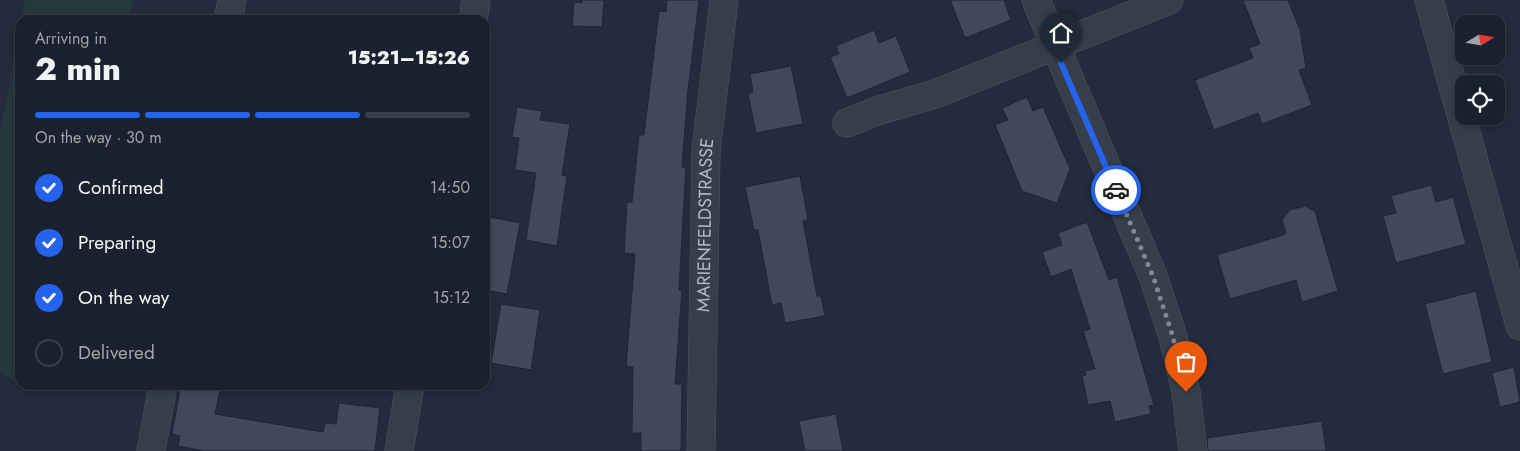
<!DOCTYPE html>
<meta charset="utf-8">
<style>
:root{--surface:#1a202d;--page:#272d39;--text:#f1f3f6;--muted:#9fa3aa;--line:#383e49;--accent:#2563eb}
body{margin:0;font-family:Jost,sans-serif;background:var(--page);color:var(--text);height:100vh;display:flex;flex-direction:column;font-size:19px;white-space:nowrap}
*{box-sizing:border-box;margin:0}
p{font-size:16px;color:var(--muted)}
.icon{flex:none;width:28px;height:28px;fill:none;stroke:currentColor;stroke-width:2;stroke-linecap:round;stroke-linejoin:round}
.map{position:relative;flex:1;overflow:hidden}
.details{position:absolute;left:15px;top:15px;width:475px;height:375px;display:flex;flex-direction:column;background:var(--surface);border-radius:15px;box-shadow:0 2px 8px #0003,0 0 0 1px var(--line)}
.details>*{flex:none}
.needle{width:32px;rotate:79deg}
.tools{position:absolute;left:1455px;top:15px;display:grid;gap:10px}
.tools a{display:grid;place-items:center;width:50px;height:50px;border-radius:10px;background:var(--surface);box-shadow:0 2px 8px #0003,0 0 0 1px var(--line);font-size:25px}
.pin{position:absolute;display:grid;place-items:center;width:42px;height:42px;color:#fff;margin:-51px -21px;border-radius:50% 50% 50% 0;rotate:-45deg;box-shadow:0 0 5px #0007}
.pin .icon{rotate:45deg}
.courier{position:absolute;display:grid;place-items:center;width:50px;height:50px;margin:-25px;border:4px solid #2563eb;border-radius:50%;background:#fff;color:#222;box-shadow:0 1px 6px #0007}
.overview em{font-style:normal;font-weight:800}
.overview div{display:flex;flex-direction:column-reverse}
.overview{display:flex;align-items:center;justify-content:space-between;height:85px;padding:0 20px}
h1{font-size:32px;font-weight:800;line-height:38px}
.bar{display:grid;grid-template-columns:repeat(4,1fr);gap:8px 5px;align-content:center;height:60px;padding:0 20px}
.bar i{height:6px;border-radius:4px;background:var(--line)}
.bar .current{background:var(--accent)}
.bar p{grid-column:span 4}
ol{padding:0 20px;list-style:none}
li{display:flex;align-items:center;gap:15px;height:55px}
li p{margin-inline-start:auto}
li .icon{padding:5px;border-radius:50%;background:var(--accent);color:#fff;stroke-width:4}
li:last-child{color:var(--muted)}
li i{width:28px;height:28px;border:2px solid var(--line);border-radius:50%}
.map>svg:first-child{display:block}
</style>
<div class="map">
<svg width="1520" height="451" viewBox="0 0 1520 451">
<rect width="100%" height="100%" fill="#232b3c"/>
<!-- green -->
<g fill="#25383d">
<path d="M25 0H133L129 20H21Z"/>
<path d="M20 26V384L0 372V133Z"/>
</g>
<!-- building -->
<g fill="#3f495b" stroke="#1e2533">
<path d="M582 0H604L602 27 572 26 574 2 582 3Z"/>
<path d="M667 0H699L688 90 682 167H686L679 290H682L675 384H682L681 451H641V433H632L633 367 626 366 635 254 624 253 627 202H632L639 135H644L659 11 666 12Z"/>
<path d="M950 0H1004L1011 20 965 38Z"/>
<path d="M1243 0H1288L1300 30 1306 68 1299 70 1312 105 1262 124 1258 113 1214 130 1195 80 1253 58 1249 48 1260 44Z"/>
<path d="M874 30 879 43 896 36 910 72 847 98 830 57 839 54 836 46Z"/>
<path d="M791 66 803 124 756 133 748 94 753 92 750 74Z"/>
<path d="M1027 97 1033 111 1043 107 1070 169 1057 203 1022 191 995 125 1008 120 1002 108Z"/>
<path d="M517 107 542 111 540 120 570 124 562 175 567 176 557 246 526 240 536 173 515 170 519 138 512 137Z"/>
<path d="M800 176 808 220 803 221 817 296H821L825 316 785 323 781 303 772 305 758 230H754L745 187Z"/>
<path d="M1431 185 1436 202 1453 197 1466 244 1396 263 1383 216 1396 213 1391 196Z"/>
<path d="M1305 206 1315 211 1338 291 1302 302 1296 280 1230 299 1217 255 1283 235 1286 233 1282 220 1290 210Z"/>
<path d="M485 216 520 223 507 294 485 290Z"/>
<path d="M1087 222 1109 280 1117 277 1154 405 1149 406 1151 414 1115 422 1110 401 1088 405 1082 376 1086 375 1085 371 1095 369 1083 331 1090 329 1071 269 1051 277 1042 252 1062 245 1058 233Z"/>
<path d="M1476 291 1492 362 1443 374 1425 304Z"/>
<path d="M501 304 540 310 531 370 491 363Z"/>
<path d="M1514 367 1520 402 1500 407 1492 373Z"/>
<path d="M181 385 220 390 215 414 323 432 325 423 336 424 339 403 380 408 375 451H204L178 446 180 436 172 434Z"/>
<path d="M836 414 843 451H805L799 421Z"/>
<path d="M1322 421 1326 451H1208L1207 438Z"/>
</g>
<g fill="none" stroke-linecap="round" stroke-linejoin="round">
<!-- minor casing -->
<g stroke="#4f5664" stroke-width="29">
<g id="minor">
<path d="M1036 0 1153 276 1173 337 1186 392 1193 451"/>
<path d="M1429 0 1520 326"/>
<path d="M228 20 232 0"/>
<path d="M473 20 476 0"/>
<path d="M847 123 877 111 935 94 1169 0"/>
<path d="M151 451 163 385"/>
<path d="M399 451 410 385"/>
<path id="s1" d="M701 451 706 151 724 0"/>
</g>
</g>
<!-- minor -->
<use href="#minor" stroke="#363e4c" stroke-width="28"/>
</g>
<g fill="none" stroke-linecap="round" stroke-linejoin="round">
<!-- done -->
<path stroke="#808797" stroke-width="5" stroke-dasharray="0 9" d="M1116 190 1153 276 1173 337 1186 392"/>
<!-- route -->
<path stroke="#2563eb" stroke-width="6" d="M1061 63 1116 190"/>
</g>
<g text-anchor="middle" stroke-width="4" stroke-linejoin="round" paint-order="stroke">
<!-- street labels -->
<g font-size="18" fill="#b2b9c8" stroke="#1c2331">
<text dy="6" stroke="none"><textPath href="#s1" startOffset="226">MARIENFELDSTRASSE</textPath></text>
</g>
</g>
</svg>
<div class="tools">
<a><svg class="needle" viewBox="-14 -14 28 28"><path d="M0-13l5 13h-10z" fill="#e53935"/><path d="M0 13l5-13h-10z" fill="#9fa3aa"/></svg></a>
<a><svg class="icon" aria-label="locate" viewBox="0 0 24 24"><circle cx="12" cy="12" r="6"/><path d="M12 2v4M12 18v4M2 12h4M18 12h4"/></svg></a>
</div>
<div class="pin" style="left:1186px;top:392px;background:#ea580c"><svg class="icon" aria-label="bag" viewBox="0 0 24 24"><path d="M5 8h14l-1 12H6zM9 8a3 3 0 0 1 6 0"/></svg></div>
<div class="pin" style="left:1061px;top:63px;background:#1f2937"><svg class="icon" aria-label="home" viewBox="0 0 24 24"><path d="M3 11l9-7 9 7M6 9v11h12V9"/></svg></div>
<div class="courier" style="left:1116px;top:190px"><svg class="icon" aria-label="car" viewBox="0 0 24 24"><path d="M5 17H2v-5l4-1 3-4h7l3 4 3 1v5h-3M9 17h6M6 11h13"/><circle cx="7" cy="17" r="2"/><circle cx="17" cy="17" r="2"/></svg></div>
<section class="details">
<div class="overview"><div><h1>2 min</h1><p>Arriving in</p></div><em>15:21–15:26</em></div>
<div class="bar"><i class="current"></i><i class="current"></i><i class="current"></i><i></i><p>On the way · 30 m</p></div>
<ol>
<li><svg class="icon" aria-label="check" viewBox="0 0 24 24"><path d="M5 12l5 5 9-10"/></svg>Confirmed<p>14:50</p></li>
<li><svg class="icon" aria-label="check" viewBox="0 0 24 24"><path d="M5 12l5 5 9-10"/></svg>Preparing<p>15:07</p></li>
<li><svg class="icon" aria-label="check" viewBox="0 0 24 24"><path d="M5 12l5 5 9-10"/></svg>On the way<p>15:12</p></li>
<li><i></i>Delivered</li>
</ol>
</section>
</div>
